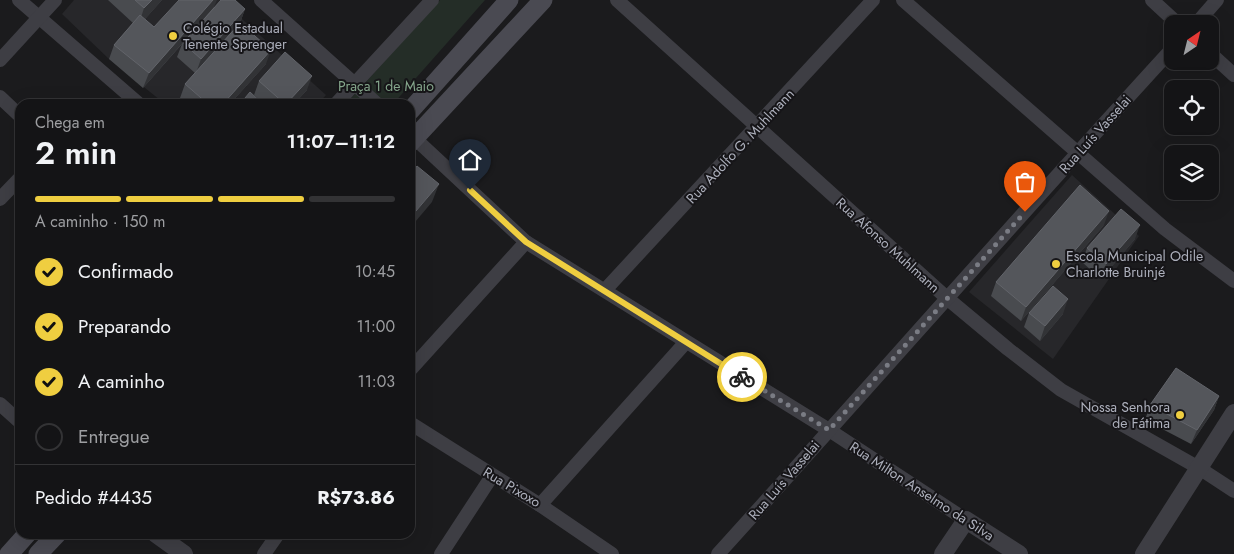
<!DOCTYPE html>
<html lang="pt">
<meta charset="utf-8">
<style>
:root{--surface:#141416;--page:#1d1d1f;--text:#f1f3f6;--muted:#9d9ea1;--line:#333335;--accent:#efce40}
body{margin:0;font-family:Jost,sans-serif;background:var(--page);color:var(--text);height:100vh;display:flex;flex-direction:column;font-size:19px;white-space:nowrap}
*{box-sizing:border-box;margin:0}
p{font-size:16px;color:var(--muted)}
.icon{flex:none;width:28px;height:28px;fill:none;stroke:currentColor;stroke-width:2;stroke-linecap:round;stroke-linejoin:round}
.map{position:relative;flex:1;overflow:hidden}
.details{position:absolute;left:15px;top:99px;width:400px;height:440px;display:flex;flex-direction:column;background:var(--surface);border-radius:15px;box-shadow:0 5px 20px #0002,0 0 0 1px var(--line)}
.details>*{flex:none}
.needle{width:32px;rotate:35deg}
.buttons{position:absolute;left:1164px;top:15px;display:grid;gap:10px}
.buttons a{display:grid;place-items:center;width:55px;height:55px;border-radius:10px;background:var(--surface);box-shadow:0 5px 20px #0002,0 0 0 1px var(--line);font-size:25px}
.pin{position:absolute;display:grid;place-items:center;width:42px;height:42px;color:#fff;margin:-51px -21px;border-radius:50% 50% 50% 0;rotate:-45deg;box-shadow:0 0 5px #0007}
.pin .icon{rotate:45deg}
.courier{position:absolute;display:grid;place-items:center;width:50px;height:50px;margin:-25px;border:4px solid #efce40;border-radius:50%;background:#fff;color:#222;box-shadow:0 1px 6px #0007}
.headline em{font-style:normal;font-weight:600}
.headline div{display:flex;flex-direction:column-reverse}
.headline{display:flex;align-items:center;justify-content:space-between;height:85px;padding:0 20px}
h1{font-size:32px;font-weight:600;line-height:38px}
.bar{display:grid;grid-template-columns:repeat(4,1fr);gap:8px 5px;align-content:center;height:60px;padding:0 20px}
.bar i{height:6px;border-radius:4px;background:var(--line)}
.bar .active{background:var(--accent)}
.bar p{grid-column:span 4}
.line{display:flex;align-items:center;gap:12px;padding:0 20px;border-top:1px solid var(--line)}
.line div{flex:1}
ol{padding:0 20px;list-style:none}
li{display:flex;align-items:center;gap:15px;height:55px}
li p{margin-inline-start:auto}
li .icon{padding:5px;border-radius:50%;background:var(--accent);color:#111;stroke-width:4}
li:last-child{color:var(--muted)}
li i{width:28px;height:28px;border:2px solid var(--line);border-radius:50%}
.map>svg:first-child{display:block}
</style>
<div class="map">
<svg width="1234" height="554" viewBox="0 0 1234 554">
<rect width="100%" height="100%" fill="#1b1b1d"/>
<!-- built -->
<g fill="#27272a">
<path d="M74 0H221L326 95 318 104H165L109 59 62 14Z"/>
<path d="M1072 175 1139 236 1053 359 969 292Z"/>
</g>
<!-- green -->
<path fill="#242d27" d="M440 0H485L393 104H346Z"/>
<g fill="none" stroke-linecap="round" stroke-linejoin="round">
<!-- minor -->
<g stroke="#3e3e44" stroke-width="14">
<path d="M19 0 139 104"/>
<path d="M261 0 377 104"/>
<path d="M617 0 948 299 1008 349 1061 390 1199 468 1234 491"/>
<path d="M903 0 1165 229 1234 281"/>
<path d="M1152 0 1178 24"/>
<path d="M1196 24 1217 0"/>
<path d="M1210 53 1234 75"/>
<path d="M0 60 55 0"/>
<path d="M0 97 20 116"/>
<path d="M336 104 432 0"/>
<path d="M410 134 526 242 829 430 966 520"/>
<path d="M0 199 20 178"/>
<path d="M605 290 873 0"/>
<path d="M410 370 526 242"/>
<path d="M0 404 20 422"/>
<path d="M410 423 540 505 612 554"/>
<path d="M540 505 686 342"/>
<path d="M264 554 278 534"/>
<path d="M441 554 492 476"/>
<path d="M718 554C870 386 1019 216 1172 49"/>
</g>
<!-- tertiary -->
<g stroke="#3e3e44" stroke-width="18">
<path d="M156 534 184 554"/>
<path d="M943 554 966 520 1019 554"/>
<path d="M1144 554 1234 413"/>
</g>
<!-- secondary -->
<g stroke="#4a4a52" stroke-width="19">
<path d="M410 111 509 0"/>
<path d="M410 143 543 0"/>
<path d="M9 554 27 534"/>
<path d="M38 554 57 534"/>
</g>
</g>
<!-- wall -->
<g fill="#494b4f">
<path d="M108 0H162L145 19 154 27 214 7 245 9 240 23 266 64 230 104H187L180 98 185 84 195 73 177 57 182 44 143 88 109 59 114 45 133 23Z"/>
<path d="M259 81 307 90 294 104H264L254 95Z"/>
<path d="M1104 225 1021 321 991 296 996 282Z"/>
<path d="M1135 239 1101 279 1082 262 1087 248Z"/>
<path d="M1029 313 1063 314 1040 341 1024 327Z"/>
<path d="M1219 396 1214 410 1191 444 1145 420 1150 405Z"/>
</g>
<!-- shaded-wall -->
<g fill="#323336">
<path d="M152 0H162L138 27 144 8Z"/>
<path d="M213 0H217L214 7 143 88 149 73Z"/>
<path d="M245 9 240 23 196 73 201 59Z"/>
<path d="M271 50 266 64 230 104H223Z"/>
<path d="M312 76 307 90 294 104H286Z"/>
<path d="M439 184 432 202 410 228V218Z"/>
<path d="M1109 211 1104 225 1021 321 1026 307Z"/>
<path d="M1140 225 1135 239 1101 279 1106 264Z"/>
<path d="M1068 299 1063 314 1040 341 1045 326Z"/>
<path d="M1219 396 1214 410 1191 444 1197 430Z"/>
</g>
<!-- building -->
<g fill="#54565b" stroke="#62646a">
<path d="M135 0H152L144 8Z"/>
<path d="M179 0H213L149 73 114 45 140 15 154 27Z"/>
<path d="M221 0H235L245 9 201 59 183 43Z"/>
<path d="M240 23 271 50 223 104H208L185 84Z"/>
<path d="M285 52 312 76 286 104H285L259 81Z"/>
<path d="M250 92 263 104H240Z"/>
<path d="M417 166 439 184 410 218V175Z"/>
<path d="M1080 185 1109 211 1026 307 996 282Z"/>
<path d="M1121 209 1140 225 1106 264 1087 248Z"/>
<path d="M1053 286 1068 299 1045 326 1029 313Z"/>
<path d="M1176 368 1219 396 1197 430 1150 405Z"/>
</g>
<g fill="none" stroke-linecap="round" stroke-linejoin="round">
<!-- done -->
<path stroke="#7a7c84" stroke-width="5" stroke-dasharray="0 9" d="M742 377 829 430 1025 212"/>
<!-- route -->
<path stroke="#efce40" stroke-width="6" d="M470 190 526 242 742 377"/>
</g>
<!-- markers -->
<g fill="#efce40" stroke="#161518" stroke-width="2">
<circle cx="173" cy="36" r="5"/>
<circle cx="1056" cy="264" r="5"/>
<circle cx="1180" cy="415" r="5"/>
</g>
<g text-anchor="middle" stroke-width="4" stroke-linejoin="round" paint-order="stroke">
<!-- poi labels -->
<g font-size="14" fill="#adb0bc" stroke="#161518" text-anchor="start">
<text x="183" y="33">Colégio Estadual<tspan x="183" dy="16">Tenente Sprenger</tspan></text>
<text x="1066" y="261">Escola Municipal Odile<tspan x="1066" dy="16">Charlotte Bruinjé</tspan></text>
<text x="1170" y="412" text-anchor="end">Nossa Senhora<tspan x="1170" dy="16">de Fátima</tspan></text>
</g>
<!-- park labels -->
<g font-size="14" fill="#85a68c" stroke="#161518">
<text x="386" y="91">Praça 1 de Maio</text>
</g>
<!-- street labels -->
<g font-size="14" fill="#adb0bc" stroke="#161518">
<text transform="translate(1095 134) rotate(-48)" y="5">Rua Luís Vasselai</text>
<text transform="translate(740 146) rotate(-47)" y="5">Rua Adolfo G. Muhlmann</text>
<text transform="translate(888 245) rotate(42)" y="5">Rua Afonso Muhlmann</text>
<text transform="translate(784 480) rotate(-49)" y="5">Rua Luís Vasselai</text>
<text transform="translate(512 487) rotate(31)" y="5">Rua Pixoxo</text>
<text transform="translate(922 491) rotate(33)" y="5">Rua Milton Anselmo da Silva</text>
</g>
</g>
</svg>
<div class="buttons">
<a><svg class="needle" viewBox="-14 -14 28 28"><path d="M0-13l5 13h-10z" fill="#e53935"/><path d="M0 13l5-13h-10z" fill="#9d9ea1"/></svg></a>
<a><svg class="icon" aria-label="locate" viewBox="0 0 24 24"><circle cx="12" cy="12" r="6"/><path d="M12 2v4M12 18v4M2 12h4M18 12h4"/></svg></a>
<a><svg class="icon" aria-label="layers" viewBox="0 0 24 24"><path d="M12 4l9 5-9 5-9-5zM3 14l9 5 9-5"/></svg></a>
</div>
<div class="pin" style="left:1025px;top:212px;background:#ea580c"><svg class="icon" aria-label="bag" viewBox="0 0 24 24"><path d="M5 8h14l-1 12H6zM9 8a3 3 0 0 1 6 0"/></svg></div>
<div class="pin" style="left:470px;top:190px;background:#1f2937"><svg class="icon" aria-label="home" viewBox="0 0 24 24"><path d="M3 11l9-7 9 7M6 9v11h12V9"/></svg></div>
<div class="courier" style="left:742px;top:377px"><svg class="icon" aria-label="bike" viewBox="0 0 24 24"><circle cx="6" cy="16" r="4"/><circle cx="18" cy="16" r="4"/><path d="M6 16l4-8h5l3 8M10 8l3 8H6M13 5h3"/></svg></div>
<section class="details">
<div class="headline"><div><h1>2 min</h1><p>Chega em</p></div><em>11:07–11:12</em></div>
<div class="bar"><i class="active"></i><i class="active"></i><i class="active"></i><i></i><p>A caminho · 150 m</p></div>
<ol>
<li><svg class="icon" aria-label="check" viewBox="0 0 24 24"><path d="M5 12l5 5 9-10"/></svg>Confirmado<p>10:45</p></li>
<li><svg class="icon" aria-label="check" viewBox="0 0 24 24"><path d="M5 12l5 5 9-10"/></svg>Preparando<p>11:00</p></li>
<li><svg class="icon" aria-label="check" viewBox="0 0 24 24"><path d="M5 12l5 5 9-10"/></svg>A caminho<p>11:03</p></li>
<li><i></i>Entregue</li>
</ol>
<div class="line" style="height:65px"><div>Pedido #4435</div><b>R$73.86</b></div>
</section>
</div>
